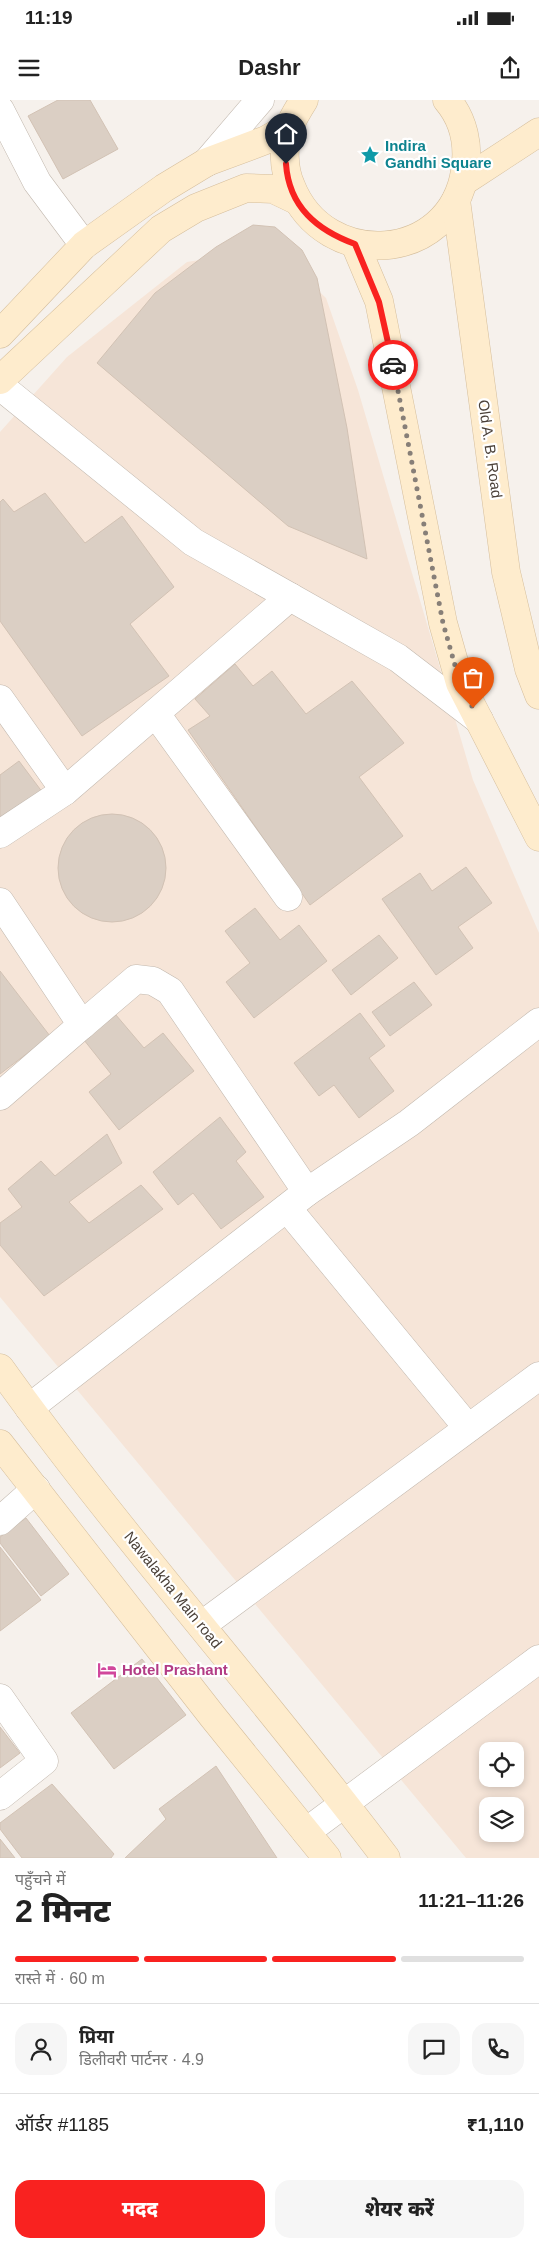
<!DOCTYPE html>
<html lang="hi">
<meta charset="utf-8">
<style>
:root{--surface:#fff;--page:#f6f6f6;--text:#222;--muted:#767676;--line:#e0e0e0;--accent:#f92220}
body{margin:0;font-family:Arial,"Noto Sans Devanagari",sans-serif;background:var(--page);color:var(--text);height:100vh;display:flex;flex-direction:column;font-size:19px;white-space:nowrap}
*{box-sizing:border-box;margin:0}
p{font-size:16px;color:var(--muted)}
.icon{flex:none;width:28px;height:28px;fill:none;stroke:currentColor;stroke-width:2;stroke-linecap:round;stroke-linejoin:round}
.map{position:relative;height:1758px;overflow:hidden}
.panel{display:flex;flex-direction:column;background:var(--surface);flex:1}
.panel>*{flex:none}
.tools{position:absolute;left:479px;top:1642px;display:grid;gap:10px}
.tools a{display:grid;place-items:center;width:45px;height:45px;border-radius:10px;background:var(--surface);box-shadow:0 2px 8px #0003;font-size:25px}
.pin{position:absolute;display:grid;place-items:center;width:42px;height:42px;color:#fff;margin:-51px -21px;border-radius:50% 50% 50% 0;rotate:-45deg;box-shadow:0 0 5px #0007}
.pin .icon{rotate:45deg}
.courier{position:absolute;display:grid;place-items:center;width:50px;height:50px;margin:-25px;border:4px solid #f92220;border-radius:50%;background:#fff;color:#222;box-shadow:0 1px 6px #0007}
.summary em{font-style:normal;font-weight:800}
.summary div{display:flex;flex-direction:column-reverse}
.summary{display:flex;align-items:center;justify-content:space-between;height:85px;padding:0 15px}
h1{font-size:32px;font-weight:800;line-height:38px}
.bar{display:grid;grid-template-columns:repeat(4,1fr);gap:8px 5px;align-content:center;height:60px;padding:0 15px}
.bar i{height:6px;border-radius:4px;background:var(--line)}
.bar .current{background:var(--accent)}
.bar p{grid-column:span 4}
.line{display:flex;align-items:center;gap:12px;padding:0 15px;border-top:1px solid var(--line)}
.line div{flex:1}
.round{display:grid;place-items:center;flex:none;width:52px;height:52px;border-radius:15px;background:var(--page)}
.cta{display:flex;gap:10px;margin-top:auto;padding:10px 15px}
.cta a{flex:1;height:58px;border-radius:15px;background:var(--accent);color:#fff;font-size:20px;font-weight:800;line-height:58px;text-align:center}
.cta a+a{background:var(--page);color:var(--text)}
.status{display:flex;justify-content:space-between;align-items:center;height:35px;padding:0 25px;background:var(--surface);direction:ltr}
.status svg{height:14px;fill:currentColor}
header{display:flex;justify-content:space-between;align-items:center;height:65px;padding:0 15px;background:var(--surface);font-size:22px;font-weight:800}
.map>svg:first-child{display:block}
</style>
<div class="status"><b>11:19</b><svg viewBox="0 0 49 12"><path d="M0 12V9h3v3zM5 12V6h3v6zM10 12V3h3v9zM15 12V0h3v12zM26 1h20v11H26zM47 4h2v5h-2z"/></svg></div>
<header><svg class="icon" aria-label="menu" viewBox="0 0 24 24"><path d="M4 6h16M4 12h16M4 18h16"/></svg>Dashr<svg class="icon" aria-label="share" viewBox="0 0 24 24"><path d="M12 15V3M7 8l5-5 5 5M5 13v7h14v-7"/></svg></header>
<div class="map">
<svg width="539" height="1758" viewBox="0 0 539 1758">
<rect width="100%" height="100%" fill="#f6f1ec"/>
<!-- commercial -->
<path fill="#f6e5d8" fill-rule="evenodd" d="M273 148 326 198 358 290 473 680 539 833V1758H466L0 1197V332L67 257 187 162ZM488 1651H515V1679H488ZM488 1706H515V1734H488Z"/>
<!-- building -->
<g fill="#dbcfc4" stroke="#d2c2b4">
<path d="M58 0H90L118 49 63 79 28 16Z"/>
<path d="M253 125 275 127 302 150 317 178 347 328 367 459 288 426 97 263 155 193 216 147Z"/>
<path d="M45 393 85 443 122 416 174 487 130 524 169 576 82 636 0 521V402L3 399 14 412Z"/>
<path d="M235 564 253 586 272 571 306 614 352 581 404 643 359 677 403 736 310 805 188 630 210 616 195 599Z"/>
<path d="M19 661 43 693 0 725V675Z"/>
<circle cx="112" cy="768" r="54"/>
<path d="M466 767 492 803 458 827 473 848 436 875 382 799 420 773 432 791Z"/>
<path d="M255 808 280 840 299 825 327 861 254 918 226 882 250 863 225 831Z"/>
<path d="M379 835 398 858 351 895 332 870Z"/>
<path d="M0 871 50 936 0 974Z"/>
<path d="M414 882 432 905 390 936 372 912Z"/>
<path d="M360 913 385 946 369 958 394 991 359 1018 334 985 319 996 294 963Z"/>
<path d="M116 915 144 948 163 933 194 971 119 1030 89 992 111 974 84 940Z"/>
<path d="M220 1017 246 1052 236 1061 264 1097 221 1129 193 1093 178 1105 153 1072Z"/>
<path d="M107 1034 122 1063 69 1102 89 1123 141 1085 163 1109 44 1196 0 1145V1123L22 1107 8 1089 41 1061 55 1076Z"/>
<path d="M26 1418 69 1474 41 1496 0 1443V1437Z"/>
<path d="M0 1447 41 1500 0 1531Z"/>
<path d="M142 1559 186 1615 114 1669 71 1613Z"/>
<path d="M0 1627 20 1653 0 1668Z"/>
<path d="M216 1666 277 1758H125L166 1719 159 1709Z"/>
<path d="M52 1684 114 1754 111 1758H22L0 1729V1723Z"/>
<path d="M0 1739 15 1758H0Z"/>
</g>
<g fill="none" stroke-linecap="round" stroke-linejoin="round">
<!-- minor casing -->
<g stroke="#c2b8ae" stroke-width="29">
<g id="minor">
<path d="M0 10 37 82 84 145"/>
<path d="M0 286 193 442 398 558 479 620"/>
<path d="M0 599 65 691"/>
<path d="M156 614 288 797"/>
<path d="M0 734 65 691 290 497"/>
<path d="M0 802 82 925 0 996"/>
<path d="M82 925 136 879 153 881 170 891 307 1092 409 1023 539 922"/>
<path d="M287 1108 468 1328"/>
<path d="M29 1308 307 1092"/>
<path d="M0 1421 36 1389"/>
<path d="M202 1525 539 1276"/>
<path d="M0 1598 44 1661 0 1696"/>
<path d="M306 1732 539 1559"/>
</g>
</g>
<!-- tertiary casing -->
<g stroke="#c2b8ae" stroke-width="29">
<path id="tertiary" d="M207 62 260 0"/>
</g>
<!-- secondary casing -->
<g stroke="#d5be9c" stroke-width="29">
<g id="secondary">
<path d="M304 0C299 8 293 18 289 27 283 45 283 68 291 86 325 172 451 163 465 71 469 46 464 20 447 0"/>
<path d="M464 81 539 32"/>
<path d="M456 100 506 472 529 569 539 595"/>
<path d="M355 144 379 201 443 523 460 583 539 737"/>
<path d="M0 234 84 145 164 88 207 62 266 40 289 27"/>
<path d="M0 280 161 129 196 108 246 88 273 89 296 100"/>
<path d="M0 1268C121 1437 261 1592 386 1758"/>
<path d="M0 1344 213 1617 327 1758"/>
</g>
</g>
<!-- minor -->
<use href="#minor" stroke="#fff" stroke-width="28"/>
<!-- tertiary -->
<use href="#tertiary" stroke="#fff" stroke-width="28"/>
<!-- secondary -->
<use href="#secondary" stroke="#feeccd" stroke-width="28"/>
</g>
<g fill="none" stroke-linecap="round" stroke-linejoin="round">
<!-- done -->
<path stroke="#877f78" stroke-width="5" stroke-dasharray="0 9" d="M393 265 443 523 460 583 473 608"/>
<!-- route -->
<path stroke="#f92220" stroke-width="6" d="M286 64C289 107 317 130 355 144L379 202 393 265"/>
</g>
<!-- icons -->
<defs>
<g id="sight-bare" transform="scale(1.5)"><path d="M0-6L1.8-2.2L6-1.7L2.9 1.2L3.7 5.4L0 3.3L-3.7 5.4L-2.9 1.2L-6-1.7L-1.8-2.2Z" fill="#0f9aa8" stroke="#fff" stroke-width="2.5" paint-order="stroke"/></g>
<g id="hotel-bare" transform="scale(1.5)"><path d="M-6-4.5h1.5V1H6V5H4.5V3h-9V5H-6ZM-4 0a1.8 1.8 0 1 1 3.6 0ZM.5 0V-2.5h3Q6-2.5 6 0Z" fill="#d1479c" stroke="#fff" stroke-width="2.5" paint-order="stroke"/></g>
</defs>
<g fill-rule="evenodd">
<use href="#sight-bare" x="370" y="55"/>
<use href="#hotel-bare" x="107" y="1570"/>
</g>
<g text-anchor="middle" stroke-width="4.5" stroke-linejoin="round" paint-order="stroke">
<!-- culture labels -->
<g font-size="15" font-weight="bold" fill="#0d838f" stroke="#fff" text-anchor="start">
<text x="385" y="51">Indira<tspan x="385" dy="17">Gandhi Square</tspan></text>
</g>
<!-- street labels -->
<g font-size="15" fill="#4b4139" stroke="#fff">
<text transform="translate(490 349) rotate(82)" y="5">Old A. B. Road</text>
<text transform="translate(173 1490) rotate(51)" y="5">Nawalakha Main road</text>
</g>
<!-- hotel labels -->
<g font-size="15" font-weight="bold" fill="#b23c85" stroke="#fff" text-anchor="start">
<text x="122" y="1575">Hotel Prashant</text>
</g>
</g>
</svg>
<div class="tools">
<a><svg class="icon" aria-label="locate" viewBox="0 0 24 24"><circle cx="12" cy="12" r="6"/><path d="M12 2v4M12 18v4M2 12h4M18 12h4"/></svg></a>
<a><svg class="icon" aria-label="layers" viewBox="0 0 24 24"><path d="M12 4l9 5-9 5-9-5zM3 14l9 5 9-5"/></svg></a>
</div>
<div class="pin" style="left:473px;top:608px;background:#ea580c"><svg class="icon" aria-label="bag" viewBox="0 0 24 24"><path d="M5 8h14l-1 12H6zM9 8a3 3 0 0 1 6 0"/></svg></div>
<div class="pin" style="left:286px;top:64px;background:#1f2937"><svg class="icon" aria-label="home" viewBox="0 0 24 24"><path d="M3 11l9-7 9 7M6 9v11h12V9"/></svg></div>
<div class="courier" style="left:393px;top:265px"><svg class="icon" aria-label="car" viewBox="0 0 24 24"><path d="M5 17H2v-5l4-1 3-4h7l3 4 3 1v5h-3M9 17h6M6 11h13"/><circle cx="7" cy="17" r="2"/><circle cx="17" cy="17" r="2"/></svg></div>
</div>
<section class="panel">
<div class="summary"><div><h1>2 मिनट</h1><p>पहुँचने में</p></div><em>11:21–11:26</em></div>
<div class="bar"><i class="current"></i><i class="current"></i><i class="current"></i><i></i><p>रास्ते में · 60 m</p></div>
<div class="line" style="height:90px"><a class="round"><svg class="icon" aria-label="person" viewBox="0 0 24 24"><circle cx="12" cy="8" r="4"/><path d="M4 21q1-7 8-7t8 7"/></svg></a><div><b>प्रिया</b><p>डिलीवरी पार्टनर · 4.9</p></div><a class="round"><svg class="icon" aria-label="chat" viewBox="0 0 24 24"><path d="M4 5h16v11H9l-5 4z"/></svg></a><a class="round"><svg class="icon" aria-label="phone" viewBox="0 0 24 24"><path d="M5 4h4l2 5-3 2q2 4 5 5l2-3 5 2v4C11 20 4 13 5 4z"/></svg></a></div>
<div class="line" style="height:65px"><div>ऑर्डर #1185</div><b>₹1,110</b></div>
<div class="cta"><a>मदद</a><a>शेयर करें</a></div>
</section>
